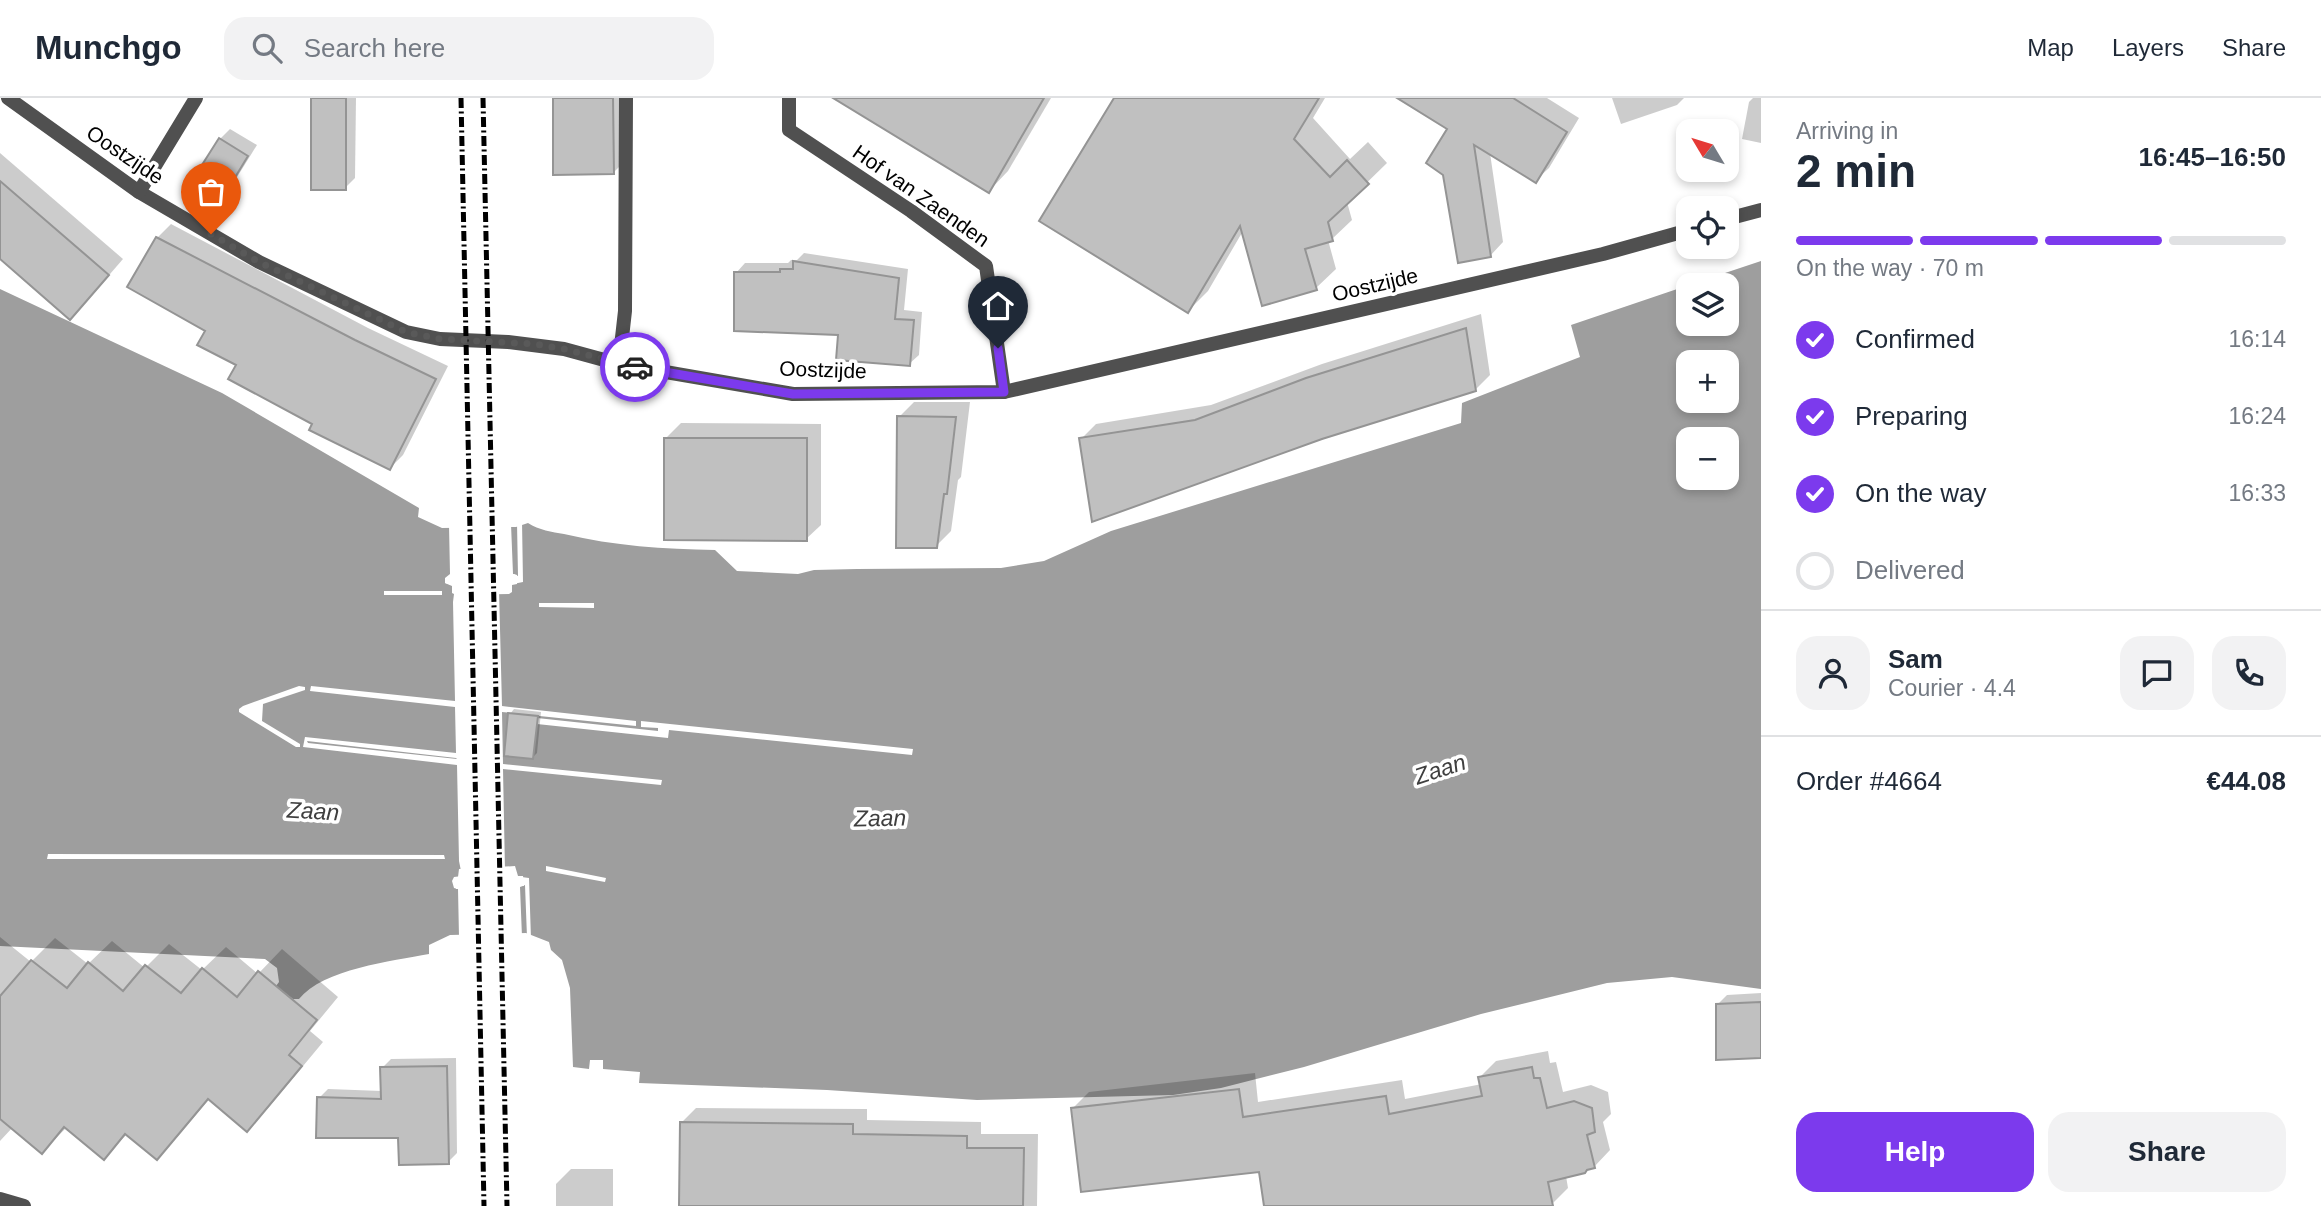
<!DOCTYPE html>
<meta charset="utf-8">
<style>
:root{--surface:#fff;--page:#f2f2f3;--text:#1f2937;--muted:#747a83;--line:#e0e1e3;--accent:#7c3aed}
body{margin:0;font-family:Arial,sans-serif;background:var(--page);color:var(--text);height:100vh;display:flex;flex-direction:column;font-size:26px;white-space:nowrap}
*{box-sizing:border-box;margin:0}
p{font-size:23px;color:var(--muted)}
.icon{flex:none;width:38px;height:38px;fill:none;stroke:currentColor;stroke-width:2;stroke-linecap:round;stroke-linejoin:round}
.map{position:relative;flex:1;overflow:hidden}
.panel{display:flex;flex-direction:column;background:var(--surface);width:560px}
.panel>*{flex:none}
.needle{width:46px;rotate:308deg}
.buttons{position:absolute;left:1676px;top:21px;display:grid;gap:14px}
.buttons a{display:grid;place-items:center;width:63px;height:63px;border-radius:14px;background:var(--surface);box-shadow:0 4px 10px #0003;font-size:35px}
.pin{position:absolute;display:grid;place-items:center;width:60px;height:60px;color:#fff;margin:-72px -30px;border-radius:50% 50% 50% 0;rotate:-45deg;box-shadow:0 0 7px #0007}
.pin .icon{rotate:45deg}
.courier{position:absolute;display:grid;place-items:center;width:70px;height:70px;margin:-35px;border:5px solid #7c3aed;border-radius:50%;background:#fff;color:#222;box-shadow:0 2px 9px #0007}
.head em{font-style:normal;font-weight:700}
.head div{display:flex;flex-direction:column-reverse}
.head{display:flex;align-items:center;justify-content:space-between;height:119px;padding:0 35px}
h1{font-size:46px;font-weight:700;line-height:52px}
.bar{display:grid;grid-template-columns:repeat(4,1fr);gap:10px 7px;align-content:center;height:84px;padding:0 35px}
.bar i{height:9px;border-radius:5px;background:var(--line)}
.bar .selected{background:var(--accent)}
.bar p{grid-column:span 4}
.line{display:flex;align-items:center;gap:18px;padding:0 35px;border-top:2px solid var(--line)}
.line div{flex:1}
.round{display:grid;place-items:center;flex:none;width:74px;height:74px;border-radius:21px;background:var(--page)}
ol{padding:0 35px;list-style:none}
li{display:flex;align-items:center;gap:21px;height:77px}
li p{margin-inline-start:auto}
li .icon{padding:7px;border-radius:50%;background:var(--accent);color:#fff;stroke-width:4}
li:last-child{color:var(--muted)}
li i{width:38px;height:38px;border:4px solid var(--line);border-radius:50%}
.cta{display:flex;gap:14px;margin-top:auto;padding:14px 35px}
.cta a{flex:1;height:80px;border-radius:21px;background:var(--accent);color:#fff;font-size:28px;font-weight:700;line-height:80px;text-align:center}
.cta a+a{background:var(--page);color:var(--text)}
header{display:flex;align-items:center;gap:42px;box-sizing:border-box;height:98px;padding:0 35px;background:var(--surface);border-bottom:2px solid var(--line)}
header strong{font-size:33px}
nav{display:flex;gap:38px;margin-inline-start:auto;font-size:24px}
.search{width:490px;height:63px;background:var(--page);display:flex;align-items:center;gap:18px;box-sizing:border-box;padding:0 24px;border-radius:21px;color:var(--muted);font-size:26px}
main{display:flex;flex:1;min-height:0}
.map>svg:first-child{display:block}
</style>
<header>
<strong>Munchgo</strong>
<div class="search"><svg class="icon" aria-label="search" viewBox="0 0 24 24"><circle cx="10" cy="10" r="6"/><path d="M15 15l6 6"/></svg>Search here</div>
<nav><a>Map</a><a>Layers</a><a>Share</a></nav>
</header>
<main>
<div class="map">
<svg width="1761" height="1108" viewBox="0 0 1761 1108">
<rect width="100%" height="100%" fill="#fff"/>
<!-- water -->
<path fill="#9e9e9e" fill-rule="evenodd" d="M1761 163V891L1672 879 1607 885 1481 916 1304 969 1221 990 1173 997 977 1002 827 992 639 985 640 974 603 971V962H590L589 971 573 969 570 890 562 862 551 852 549 844 526 835 450 837 429 847V856C392 863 323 871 299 901H293L276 888 279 884 277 870 265 861 0 848V191L222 295 419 410 418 419 442 430 516 429 528 425C539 432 552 434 564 436 614 448 664 451 715 452L737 473 798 476 814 472 857 471 1001 470 1044 463 1111 433 1461 325 1462 305 1580 259 1571 227 1689 187V226H1727V187H1689ZM1689 264H1727V303H1689ZM1689 341H1727V380H1689ZM514 476 517 477V486L512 487V494L509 496 456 497 452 495V488L445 485 450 477ZM515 768 518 778H523L524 788 456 791 454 779H458L459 771Z"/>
<!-- pier -->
<g fill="#fff" fill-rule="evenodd">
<path d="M522 423 523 484 508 487 510 484 515 483 514 480 448 482V484L455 486 457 493 499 492 502 608 636 623V628L502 614 503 666 662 682 661 687 503 671 505 773 462 774V779L461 780 456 782V786L520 785H522V781H516L514 778 529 780 531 841 527 839 525 787 520 789 522 839 457 840 459 839 458 791 454 790 452 783 454 779 462 778 459 763 457 667 303 649 305 639 456 655 455 609 310 593 311 588 455 603 453 504 455 488 445 485V480L450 476 449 427H446L511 426 513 476 518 478 517 425ZM307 643 456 660 457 661 308 645Z"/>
<rect x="384" y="493" width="58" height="4"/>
<path d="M539 505H594V510L539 509Z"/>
<path d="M299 588 305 589V592L263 606 262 623 300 646V649H296L239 614V611L243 608Z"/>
<path d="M537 620 658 633V630L641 629V623L913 651 912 657 669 632 668 640 537 626Z"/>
<path d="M48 756 444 757 445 761H47Z"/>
<path d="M546 768 606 780 605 784 546 773Z"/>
</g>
<!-- shadow -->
<g fill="#0003">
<path d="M313 0H356L355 80 345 90Z"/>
<path d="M554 0H627L628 60 613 75Z"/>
<path d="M844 0H1051L1008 73 989 93Z"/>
<path d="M1116 0H1325L1313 20 1350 61 1368 44 1387 65 1347 104 1352 122 1332 141 1328 142 1336 171 1316 190 1243 133 1208 193 1188 213Z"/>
<path d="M1416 0H1547L1579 20 1549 70 1535 83 1490 55 1503 144 1490 158 1450 31Z"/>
<path d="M1612 0H1684L1677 7 1621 26Z"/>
<path d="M1753 0H1761V45L1742 41 1749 4Z"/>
<path d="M230 31 257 47 234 84 224 94 220 41Z"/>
<path d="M0 55 123 161 85 205 0 159Z"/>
<path d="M171 126 368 230 448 268 403 357 390 370 314 325 238 267 208 232 130 188 157 140Z"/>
<path d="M804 155 908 171 904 212 922 214 919 257 909 266 840 235 736 175 745 165H788L791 162H797Z"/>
<path d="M1481 216 1490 277 1475 292 1081 341 1096 326 1211 307 1322 266Z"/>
<path d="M914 304H970L961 379 958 382 951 433 936 448 899 319Z"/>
<path d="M681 325 821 326V427L806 441 666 340Z"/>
<path d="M514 611 541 614 537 655 533 659 510 616Z"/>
<path d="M0 839 31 864 55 840 88 866 112 843 145 870 169 846 202 872 226 849 258 876 282 851 338 899 310 933 323 944 269 1009 247 1031 210 1000 179 1037 157 1059 128 1035 104 1060 67 1029 42 1054 13 1029 0 1043Z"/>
<path d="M1761 895V959L1717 907 1727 897Z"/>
<path d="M1548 953 1550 965 1556 964 1563 994 1591 987 1608 994 1611 1016 1603 1024 1610 1052 1594 1069 1566 1078 1568 1090 1552 1106 1535 1108H1265L1260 1072 1073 1010 1089 994 1255 975 1258 1004 1402 982 1405 1001 1482 986 1480 979 1496 963Z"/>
<path d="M456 960 457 1055 448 1064 400 1038 319 1000 328 991 382 993V970L391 961Z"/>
<path d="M696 1010 867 1011V1022L981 1024V1036H1038L1037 1108H681V1025Z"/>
<path d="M571 1071H613V1108H556V1086Z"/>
</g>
<!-- building -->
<g fill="#c0c0c0" stroke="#949494" stroke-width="2">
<rect x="311" y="0" width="35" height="92"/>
<path d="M553 0H613L614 76 553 77Z"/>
<path d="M833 0H1044L989 95Z"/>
<path d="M1114 0H1319L1294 41 1330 79 1347 62 1369 86 1328 124 1333 143 1305 151 1317 192 1262 208 1240 128 1188 215 1039 123Z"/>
<path d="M1397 0H1513L1567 34 1536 85 1474 47 1491 159 1458 165 1443 77 1426 65 1447 31Z"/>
<path d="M219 40 248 58 225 96 195 78Z"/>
<path d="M0 83 109 177 70 222 0 161Z"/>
<path d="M156 139 355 242 436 281 390 372 309 332 312 326 228 281 236 267 197 247 205 233 127 189Z"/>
<path d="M793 163 899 180 895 221 914 222 910 268 836 262 838 237 734 233V174H780V171H793Z"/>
<path d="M1466 230 1476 293 1322 341 1092 424 1079 340 1195 322 1306 280Z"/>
<path d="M897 318 956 319 947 396H944L937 450H896Z"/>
<path d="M664 340H807V443L664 442Z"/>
<path d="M508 615 538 618 533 661 504 658Z"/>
<path d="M31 862 67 890 88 864 123 893 145 867 181 895 202 870 237 899 258 873 317 922 289 957 302 968 247 1034 208 1001 157 1062 125 1036 104 1062 64 1029 42 1056 0 1021V898Z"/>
<path d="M1761 904V960L1716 962V906Z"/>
<path d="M447 968 449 1066 399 1067 398 1040H316L317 999 381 1001 380 969Z"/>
<path d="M1532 969 1534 980H1540L1547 1010 1574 1003 1592 1010 1595 1034 1587 1037 1595 1070 1587 1072 1585 1075 1548 1084 1553 1108H1264L1259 1074 1081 1094 1071 1010 1239 991 1243 1019 1386 998 1389 1016 1482 998 1478 979Z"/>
<path d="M680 1024 853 1026V1036L967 1038V1050H1024L1023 1108H679Z"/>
</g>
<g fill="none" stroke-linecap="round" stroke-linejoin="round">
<!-- service -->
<path stroke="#505050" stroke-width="14" d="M619 266 625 213 626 0"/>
<!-- minor -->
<g stroke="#505050" stroke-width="14">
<path d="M8 0 139 94 259 164 406 234 440 241 508 244 564 251 619 266 793 296 1004 294 1603 156 1689 132"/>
<path d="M789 0V32L911 113 986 168 1004 294"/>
<path d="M139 94 196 0"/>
<path d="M1727 121 1761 112"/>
</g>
<!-- tertiary -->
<path stroke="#505050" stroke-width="14" d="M0 1101 24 1108"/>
<!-- rail -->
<g stroke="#000" stroke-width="5" stroke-dasharray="10 3.5 2 3.5" stroke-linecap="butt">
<path d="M461 0 484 1108"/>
<path d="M483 0 507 1108"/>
</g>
</g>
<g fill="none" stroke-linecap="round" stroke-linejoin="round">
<!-- done -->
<path stroke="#595959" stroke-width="7" stroke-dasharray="0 12.6" d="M211 136 259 164 406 234 440 241 535 246 564 251 635 269"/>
<!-- route -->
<path stroke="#7c3aed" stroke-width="9" d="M635 269 793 296 1004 294 998 250"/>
</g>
<g text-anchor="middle" stroke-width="7" stroke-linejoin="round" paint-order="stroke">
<!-- street labels -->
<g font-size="21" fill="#000" stroke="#fff">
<text transform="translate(125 57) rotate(34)" y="7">Oostzijde</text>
<text transform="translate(921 98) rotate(35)" y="7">Hof van Zaenden</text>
<text transform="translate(1375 187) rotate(-13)" y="7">Oostzijde</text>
<text transform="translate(823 272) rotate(2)" y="7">Oostzijde</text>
</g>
<!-- water labels -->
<g font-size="23" font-style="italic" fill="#3f3f3f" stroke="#fff">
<text transform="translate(1440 671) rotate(-18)" y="8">Zaan</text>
<text transform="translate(313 713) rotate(3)" y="8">Zaan</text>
<text transform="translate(880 720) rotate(-1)" y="8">Zaan</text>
</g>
</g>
</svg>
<div class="buttons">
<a><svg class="needle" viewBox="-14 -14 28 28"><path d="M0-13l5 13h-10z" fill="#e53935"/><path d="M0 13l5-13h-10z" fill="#747a83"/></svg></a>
<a><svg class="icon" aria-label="locate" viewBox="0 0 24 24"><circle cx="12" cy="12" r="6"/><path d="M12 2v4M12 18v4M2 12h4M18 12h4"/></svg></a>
<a><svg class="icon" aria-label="layers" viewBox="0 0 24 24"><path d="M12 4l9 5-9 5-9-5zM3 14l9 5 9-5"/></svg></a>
<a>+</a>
<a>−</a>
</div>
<div class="pin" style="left:211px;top:136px;background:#ea580c"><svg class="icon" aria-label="bag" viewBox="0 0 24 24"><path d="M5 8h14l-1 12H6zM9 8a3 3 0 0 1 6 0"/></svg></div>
<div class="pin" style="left:998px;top:250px;background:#1f2937"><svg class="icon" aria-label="home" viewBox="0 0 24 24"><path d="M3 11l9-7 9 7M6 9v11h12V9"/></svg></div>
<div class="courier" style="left:635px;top:269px"><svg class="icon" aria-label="car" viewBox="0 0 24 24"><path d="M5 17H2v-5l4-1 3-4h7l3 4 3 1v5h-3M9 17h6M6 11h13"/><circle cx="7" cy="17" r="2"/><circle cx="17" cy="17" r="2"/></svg></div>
</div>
<section class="panel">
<div class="head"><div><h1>2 min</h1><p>Arriving in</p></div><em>16:45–16:50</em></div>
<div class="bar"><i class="selected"></i><i class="selected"></i><i class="selected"></i><i></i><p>On the way · 70 m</p></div>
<ol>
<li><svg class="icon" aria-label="check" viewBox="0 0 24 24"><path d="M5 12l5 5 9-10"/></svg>Confirmed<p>16:14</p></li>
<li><svg class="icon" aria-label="check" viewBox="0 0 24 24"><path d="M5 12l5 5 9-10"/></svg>Preparing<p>16:24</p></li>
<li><svg class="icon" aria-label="check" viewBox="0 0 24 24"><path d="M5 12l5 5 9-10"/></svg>On the way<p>16:33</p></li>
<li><i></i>Delivered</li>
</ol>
<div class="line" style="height:126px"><a class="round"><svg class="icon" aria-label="person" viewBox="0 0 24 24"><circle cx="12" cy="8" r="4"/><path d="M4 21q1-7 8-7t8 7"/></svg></a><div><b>Sam</b><p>Courier · 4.4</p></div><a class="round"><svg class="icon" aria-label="chat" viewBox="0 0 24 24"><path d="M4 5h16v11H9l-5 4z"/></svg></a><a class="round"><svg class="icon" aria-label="phone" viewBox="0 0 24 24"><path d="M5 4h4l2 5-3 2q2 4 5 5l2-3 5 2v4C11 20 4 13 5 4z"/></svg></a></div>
<div class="line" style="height:91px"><div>Order #4664</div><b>€44.08</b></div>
<div class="cta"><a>Help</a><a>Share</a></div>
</section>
</main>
